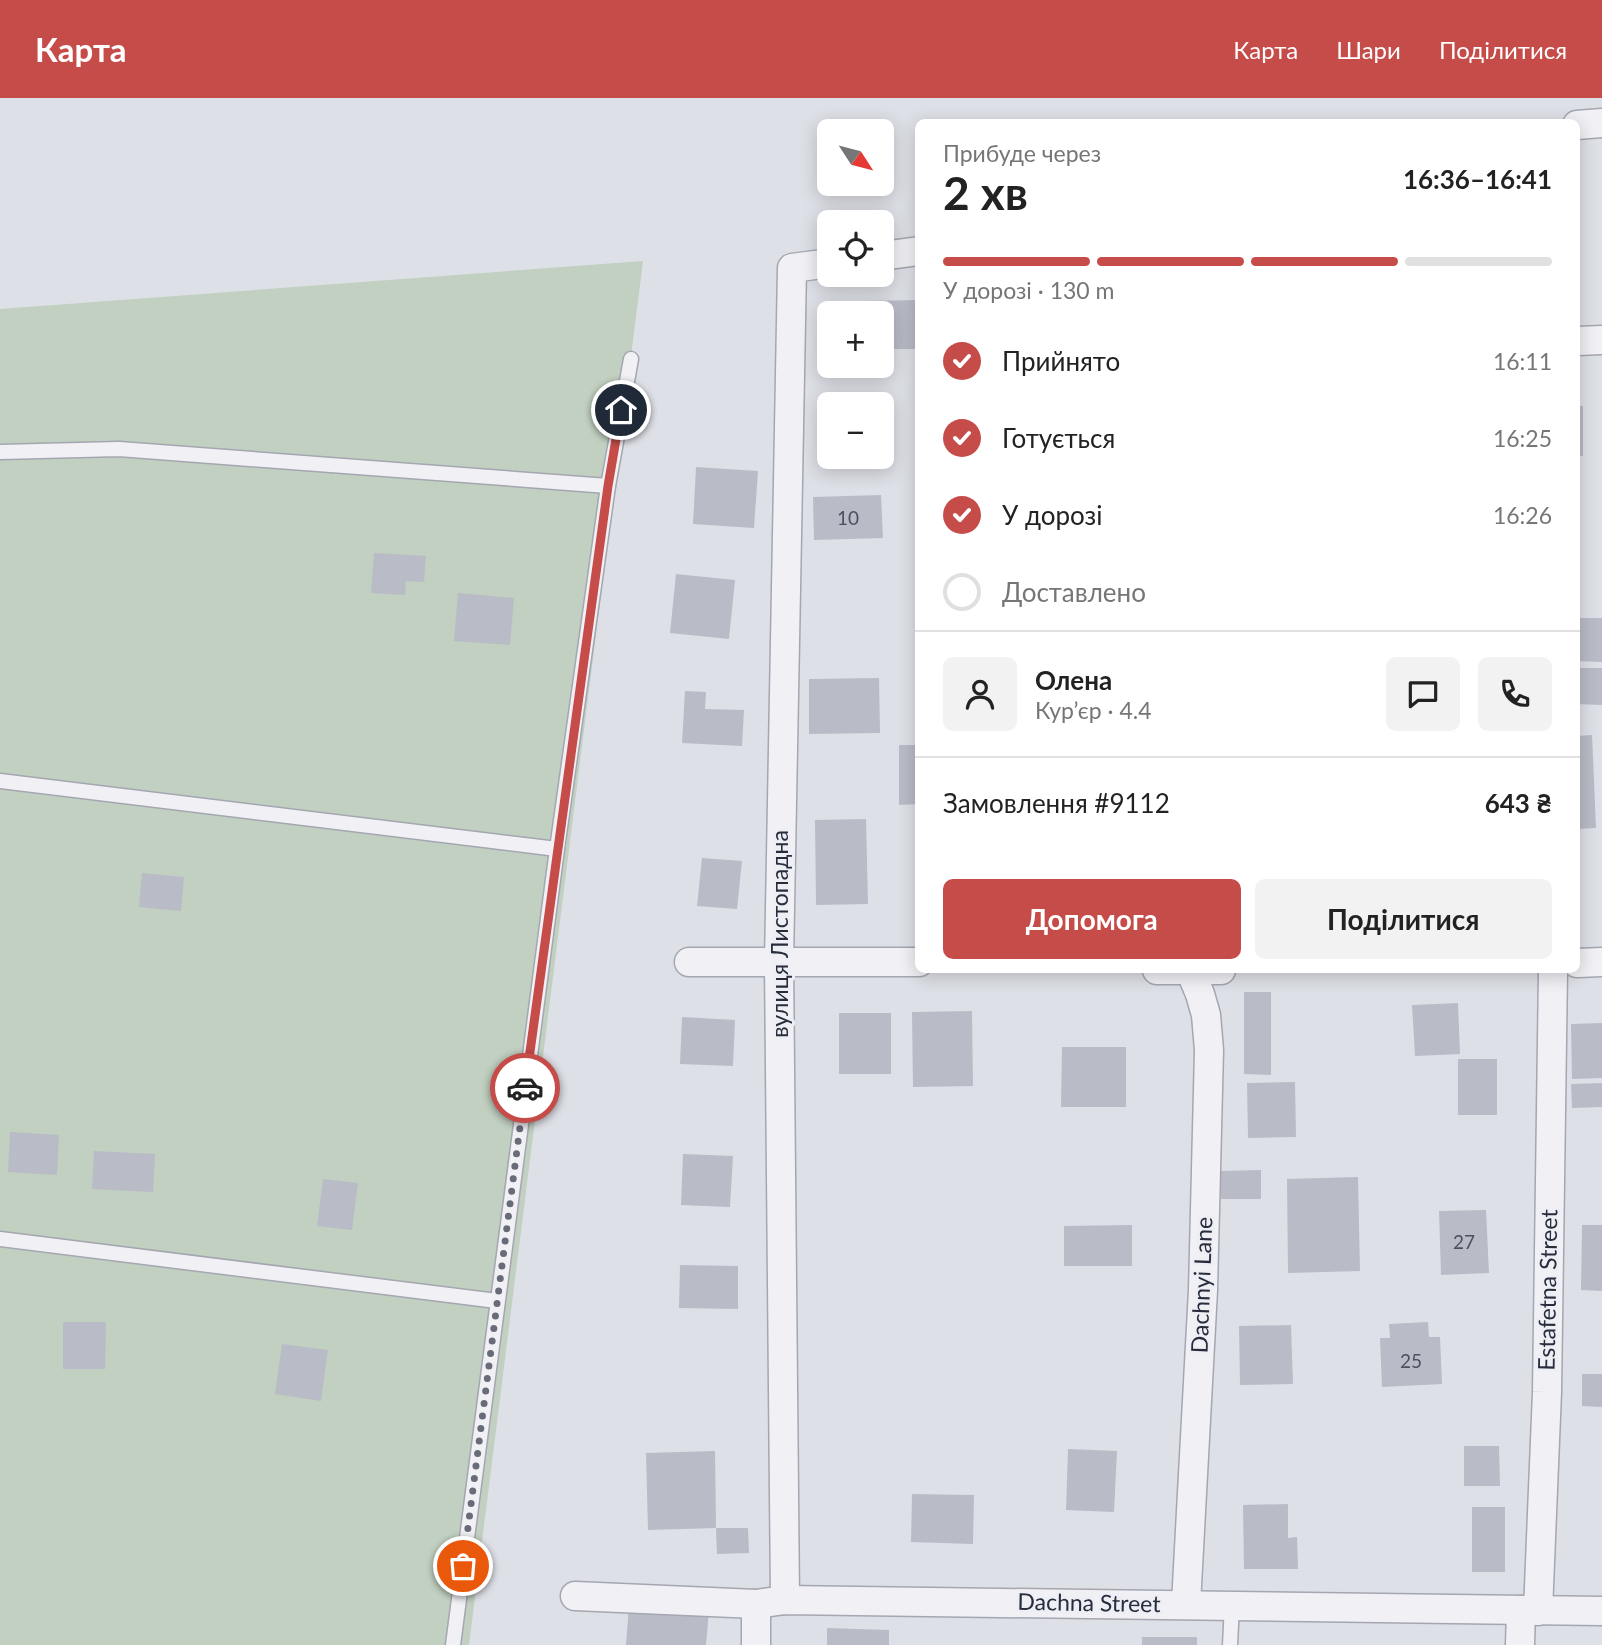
<!DOCTYPE html>
<html lang="uk">
<meta charset="utf-8">
<style>
:root{--surface:#fff;--page:#f2f2f2;--text:#222;--muted:#767676;--line:#e0e0e0;--accent:#c64c49}
body{margin:0;font-family:Lato,sans-serif;background:var(--page);color:var(--text);height:100vh;display:flex;flex-direction:column;font-size:26px;white-space:nowrap}
*{box-sizing:border-box;margin:0}
p{font-size:23px;color:var(--muted)}
.icon{flex:none;width:38px;height:38px;fill:none;stroke:currentColor;stroke-width:2;stroke-linecap:round;stroke-linejoin:round}
.map{position:relative;flex:1;overflow:hidden}
.drawer{position:absolute;left:915px;top:21px;width:665px;height:854px;display:flex;flex-direction:column;background:var(--surface);border-radius:10px;box-shadow:0 4px 18px #0003}
.drawer>*{flex:none}
.needle{width:46px;rotate:126deg}
.controls{position:absolute;left:817px;top:21px;display:grid;gap:14px}
.controls a{display:grid;place-items:center;width:77px;height:77px;border-radius:10px;background:var(--surface);box-shadow:0 4px 18px #0003;font-size:35px}
.pin{position:absolute;display:grid;place-items:center;width:60px;height:60px;color:#fff;margin:-30px;border:4px solid #fff;border-radius:50%;box-shadow:0 2px 7px #0007}
.courier{position:absolute;display:grid;place-items:center;width:70px;height:70px;margin:-35px;border:5px solid #c64c49;border-radius:50%;background:#fff;color:#222;box-shadow:0 2px 9px #0007}
.head em{font-style:normal;font-weight:700}
.head div{display:flex;flex-direction:column-reverse}
.head{display:flex;align-items:center;justify-content:space-between;height:119px;padding:0 28px}
h1{font-size:46px;font-weight:700;line-height:52px}
.bar{display:grid;grid-template-columns:repeat(4,1fr);gap:10px 7px;align-content:center;height:84px;padding:0 28px}
.bar i{height:9px;border-radius:5px;background:var(--line)}
.bar .selected{background:var(--accent)}
.bar p{grid-column:span 4}
.line{display:flex;align-items:center;gap:18px;padding:0 28px;border-top:2px solid var(--line)}
.line div{flex:1}
.round{display:grid;place-items:center;flex:none;width:74px;height:74px;border-radius:10px;background:var(--page)}
ol{padding:0 28px;list-style:none}
li{display:flex;align-items:center;gap:21px;height:77px}
li p{margin-inline-start:auto}
li .icon{padding:7px;border-radius:50%;background:var(--accent);color:#fff;stroke-width:4}
li:last-child{color:var(--muted)}
li i{width:38px;height:38px;border:4px solid var(--line);border-radius:50%}
.button{display:flex;gap:14px;margin-top:auto;padding:14px 28px}
.button a{flex:1;height:80px;border-radius:10px;background:var(--accent);color:#fff;font-size:28px;font-weight:700;line-height:80px;text-align:center}
.button a+a{background:var(--page);color:var(--text)}
header{display:flex;align-items:center;gap:42px;box-sizing:border-box;height:98px;padding:0 35px;background:var(--accent);color:#fff}
header strong{font-size:33px}
nav{display:flex;gap:38px;margin-inline-start:auto;font-size:24px}
.map>svg:first-child{display:block}
</style>
<header>
<strong>Карта</strong>
<nav><a>Карта</a><a>Шари</a><a>Поділитися</a></nav>
</header>
<div class="map">
<svg width="1602" height="1547" viewBox="0 0 1602 1547">
<rect width="100%" height="100%" fill="#dee0e7"/>
<!-- green -->
<path fill="#c1d0c0" d="M643 163 469 1547H0V211Z"/>
<!-- building -->
<g fill="#b9bbc6">
<path d="M919 202V251H882V215H865V203Z"/>
<path d="M884 301V306H830V354H821L820 302Z"/>
<rect x="1577" y="308" width="6" height="50"/>
<path d="M882 334H884L885 354H882Z"/>
<path d="M696 369 758 373 754 430 693 426Z"/>
<path d="M881 397 883 440 814 442 813 399Z"/>
<path d="M374 455 426 458 424 484 406 483 405 497 371 495Z"/>
<path d="M676 476 735 482 729 541 670 535Z"/>
<path d="M458 495 514 500 510 547 454 543Z"/>
<path d="M1577 520H1602V564L1577 563Z"/>
<path d="M1577 570H1602V607L1577 606Z"/>
<path d="M879 580 880 635 809 636V581Z"/>
<path d="M685 593 706 594 705 611 744 612 742 648 682 645Z"/>
<path d="M1592 637 1596 730 1577 731V638Z"/>
<path d="M899 647H919V706L899 707Z"/>
<path d="M866 721 868 806 816 807 815 722Z"/>
<path d="M702 760 742 763 737 811 697 808Z"/>
<path d="M142 775 184 779 181 813 139 809Z"/>
<path d="M1244 894H1271V977L1244 976Z"/>
<path d="M1458 905 1460 956 1415 958 1412 907Z"/>
<path d="M972 913 973 988 913 989 912 914Z"/>
<rect x="839" y="915" width="52" height="61"/>
<path d="M682 919 735 922 733 968 680 966Z"/>
<path d="M1602 925V980L1572 981 1571 926Z"/>
<path d="M1062 949H1126V1009H1061Z"/>
<rect x="1458" y="961" width="39" height="56"/>
<path d="M1295 984 1296 1039 1248 1040 1247 985Z"/>
<path d="M1602 985V1009L1572 1010 1571 986Z"/>
<path d="M10 1034 59 1037 57 1077 8 1074Z"/>
<path d="M94 1053 155 1056 153 1094 92 1091Z"/>
<path d="M683 1056 733 1058 730 1109 681 1107Z"/>
<path d="M1261 1072V1101H1221V1073Z"/>
<path d="M1358 1079 1360 1173 1288 1175 1287 1081Z"/>
<path d="M323 1081 358 1085 352 1132 317 1128Z"/>
<path d="M1486 1112 1489 1175 1441 1177 1439 1113Z"/>
<path d="M1132 1127V1168H1064V1128Z"/>
<path d="M1582 1127H1602V1193L1581 1192Z"/>
<path d="M680 1167 738 1168V1211L679 1210Z"/>
<path d="M63 1224H106L105 1271H63Z"/>
<path d="M1428 1224 1429 1239H1440L1442 1286 1382 1289 1380 1240H1390L1389 1226Z"/>
<path d="M1291 1227 1293 1286 1240 1287 1239 1228Z"/>
<path d="M282 1246 328 1252 321 1303 275 1296Z"/>
<path d="M1582 1276H1602V1309L1582 1308Z"/>
<path d="M1464 1348H1499L1500 1388H1464Z"/>
<path d="M1068 1351 1117 1353 1114 1414 1066 1412Z"/>
<path d="M715 1353 716 1430H748L749 1455 717 1456 716 1430 648 1432 646 1355Z"/>
<path d="M912 1396 974 1397 973 1446 911 1444Z"/>
<path d="M1288 1406V1440L1297 1439 1298 1471H1244L1243 1407Z"/>
<rect x="1472" y="1409" width="33" height="65"/>
<path d="M629 1507 709 1513 706 1547H626Z"/>
<path d="M827 1530 889 1532V1547H827Z"/>
<rect x="1142" y="1539" width="55" height="8"/>
</g>
<g fill="none" stroke-linecap="round" stroke-linejoin="round">
<!-- service casing -->
<g stroke="#a4a6b1" stroke-width="17">
<g id="service">
<path d="M0 354 119 351 608 388"/>
<path d="M0 683 557 751"/>
<path d="M0 1141 497 1203"/>
<path d="M453 1547 557 751 608 388 631 261"/>
<path d="M1230 1547 1232 1507"/>
</g>
</g>
<!-- minor casing -->
<g stroke="#a4a6b1" stroke-width="31">
<g id="minor">
<path d="M1577 27 1602 25"/>
<path d="M882 158 919 153"/>
<path d="M1577 243 1602 242"/>
<path d="M689 864H919"/>
<path d="M1577 865 1602 864"/>
<path d="M1157 872H1221"/>
<path d="M575 1498 756 1506 785 1502 1602 1513"/>
<path d="M785 1502 779 864 792 170 830 165"/>
<path d="M756 1506V1547"/>
<path d="M1186 1506 1203 1192 1209 952 1206 917 1200 896 1190 872"/>
<path d="M1538 1513 1547 1294 1553 872"/>
<path d="M1520 1547 1521 1512"/>
</g>
</g>
<!-- service -->
<use href="#service" stroke="#f1f1f5" stroke-width="14"/>
<!-- minor -->
<use href="#minor" stroke="#f1f1f5" stroke-width="28"/>
</g>
<g fill="none" stroke-linecap="round" stroke-linejoin="round">
<!-- done -->
<path stroke="#686b78" stroke-width="7" stroke-dasharray="0 12.6" d="M463 1468 525 990"/>
<!-- route -->
<path stroke="#c64c49" stroke-width="9" d="M525 990 608 388 621 312"/>
</g>
<g text-anchor="middle" stroke-width="6" stroke-linejoin="round" paint-order="stroke">
<!-- number labels -->
<g font-size="19" fill="#4c505f">
<text x="848" y="427">10</text>
<text x="1464" y="1151">27</text>
<text x="1411" y="1270">25</text>
</g>
<!-- street labels -->
<g font-size="23" fill="#282c3d" stroke="#edeff5">
<text transform="translate(780 836) rotate(-90)" y="8">вулиця Листопадна</text>
<text transform="translate(1202 1187) rotate(-88)" y="8">Dachnyi Lane</text>
<text transform="translate(1548 1192) rotate(-89)" y="8">Estafetna Street</text>
<text transform="translate(1089 1505) rotate(1)" y="8">Dachna Street</text>
</g>
</g>
</svg>
<div class="controls">
<a><svg class="needle" viewBox="-14 -14 28 28"><path d="M0-13l5 13h-10z" fill="#e53935"/><path d="M0 13l5-13h-10z" fill="#767676"/></svg></a>
<a><svg class="icon" aria-label="locate" viewBox="0 0 24 24"><circle cx="12" cy="12" r="6"/><path d="M12 2v4M12 18v4M2 12h4M18 12h4"/></svg></a>
<a>+</a>
<a>−</a>
</div>
<div class="pin" style="left:463px;top:1468px;background:#ea580c"><svg class="icon" aria-label="bag" viewBox="0 0 24 24"><path d="M5 8h14l-1 12H6zM9 8a3 3 0 0 1 6 0"/></svg></div>
<div class="pin" style="left:621px;top:312px;background:#1f2937"><svg class="icon" aria-label="home" viewBox="0 0 24 24"><path d="M3 11l9-7 9 7M6 9v11h12V9"/></svg></div>
<div class="courier" style="left:525px;top:990px"><svg class="icon" aria-label="car" viewBox="0 0 24 24"><path d="M5 17H2v-5l4-1 3-4h7l3 4 3 1v5h-3M9 17h6M6 11h13"/><circle cx="7" cy="17" r="2"/><circle cx="17" cy="17" r="2"/></svg></div>
<section class="drawer">
<div class="head"><div><h1>2 хв</h1><p>Прибуде через</p></div><em>16:36–16:41</em></div>
<div class="bar"><i class="selected"></i><i class="selected"></i><i class="selected"></i><i></i><p>У дорозі · 130 m</p></div>
<ol>
<li><svg class="icon" aria-label="check" viewBox="0 0 24 24"><path d="M5 12l5 5 9-10"/></svg>Прийнято<p>16:11</p></li>
<li><svg class="icon" aria-label="check" viewBox="0 0 24 24"><path d="M5 12l5 5 9-10"/></svg>Готується<p>16:25</p></li>
<li><svg class="icon" aria-label="check" viewBox="0 0 24 24"><path d="M5 12l5 5 9-10"/></svg>У дорозі<p>16:26</p></li>
<li><i></i>Доставлено</li>
</ol>
<div class="line" style="height:126px"><a class="round"><svg class="icon" aria-label="person" viewBox="0 0 24 24"><circle cx="12" cy="8" r="4"/><path d="M4 21q1-7 8-7t8 7"/></svg></a><div><b>Олена</b><p>Кур’єр · 4.4</p></div><a class="round"><svg class="icon" aria-label="chat" viewBox="0 0 24 24"><path d="M4 5h16v11H9l-5 4z"/></svg></a><a class="round"><svg class="icon" aria-label="phone" viewBox="0 0 24 24"><path d="M5 4h4l2 5-3 2q2 4 5 5l2-3 5 2v4C11 20 4 13 5 4z"/></svg></a></div>
<div class="line" style="height:91px"><div>Замовлення #9112</div><b>643 ₴</b></div>
<div class="button"><a>Допомога</a><a>Поділитися</a></div>
</section>
</div>
